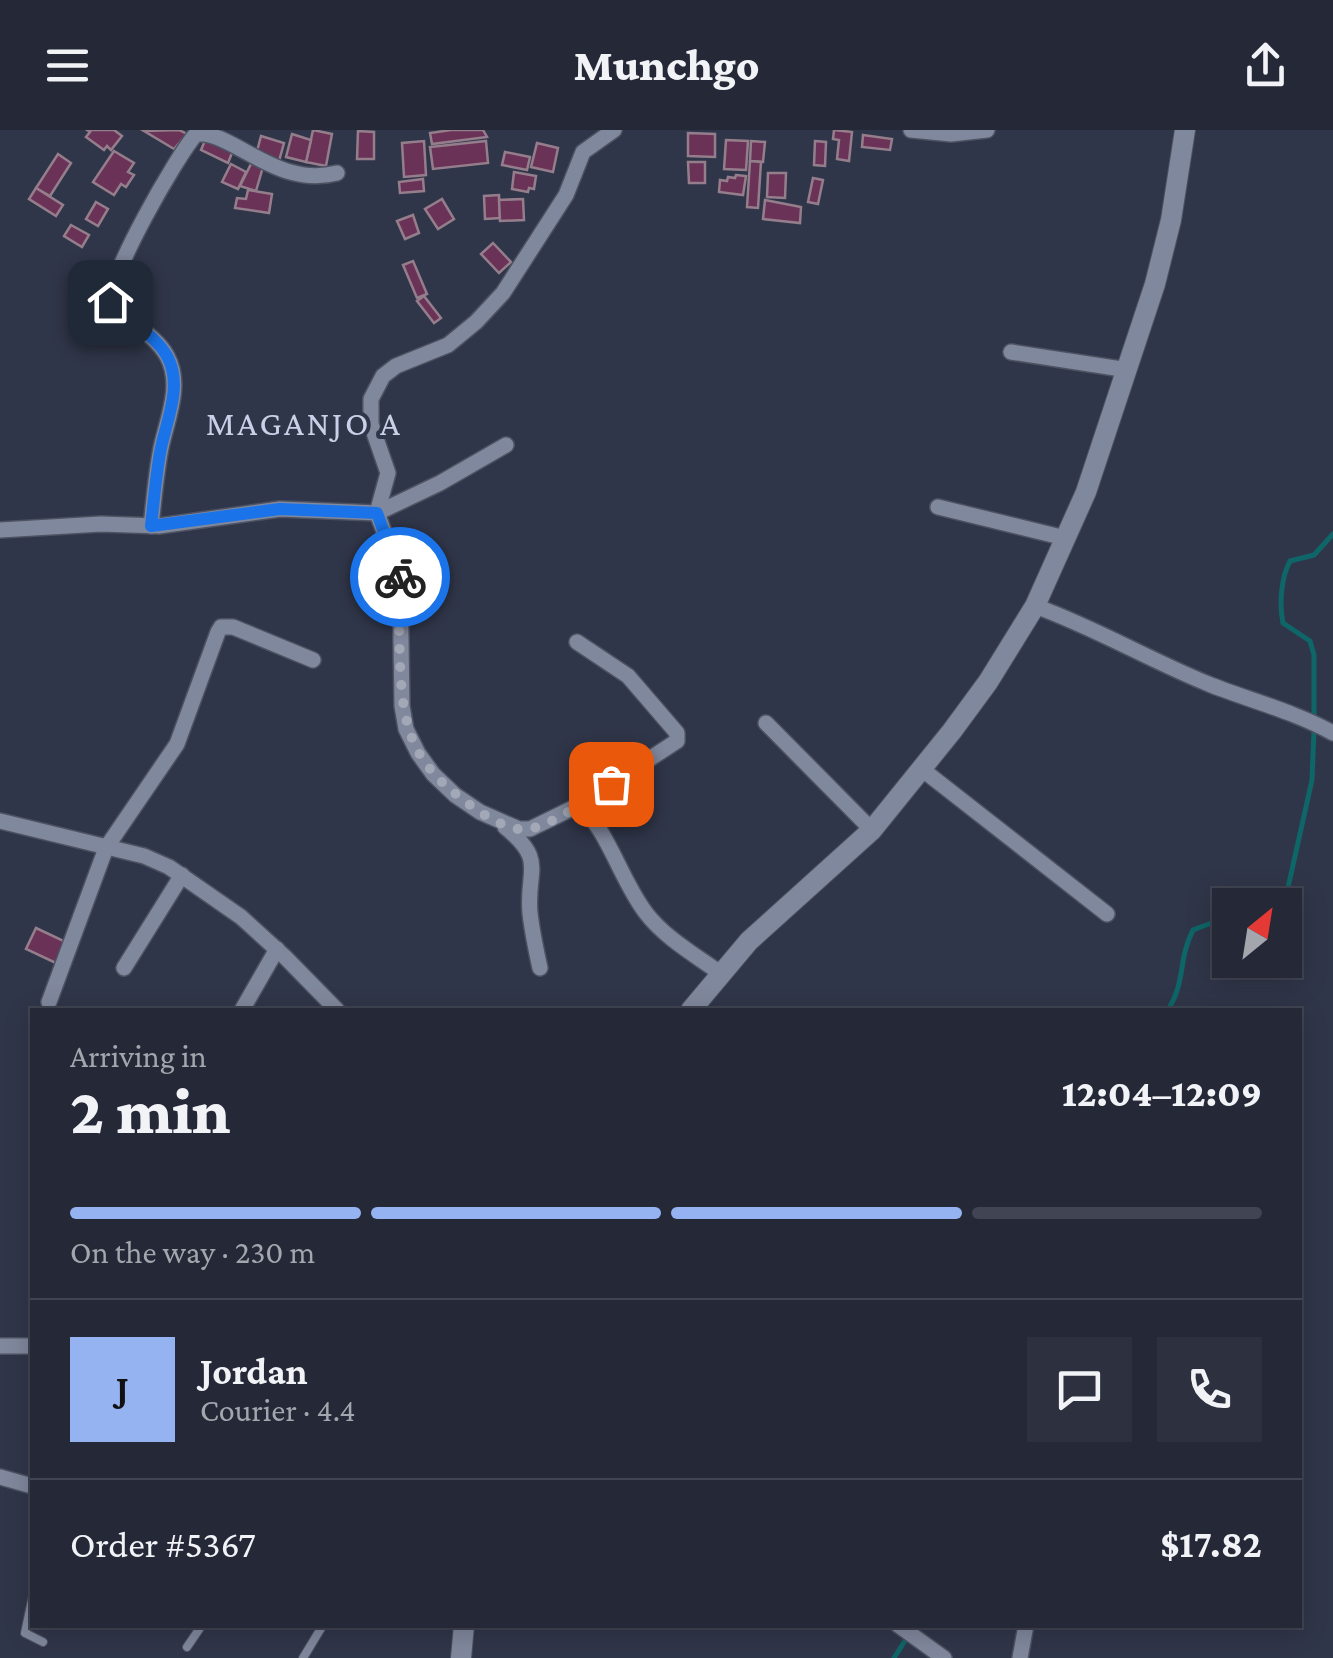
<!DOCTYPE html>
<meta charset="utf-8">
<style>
:root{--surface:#242837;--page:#2c303f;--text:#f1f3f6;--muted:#a3a6ad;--line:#414452;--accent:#95b2f1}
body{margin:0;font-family:"Crimson Pro",serif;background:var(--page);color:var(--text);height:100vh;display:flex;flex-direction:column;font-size:38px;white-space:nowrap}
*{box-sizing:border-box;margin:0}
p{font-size:32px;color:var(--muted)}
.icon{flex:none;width:55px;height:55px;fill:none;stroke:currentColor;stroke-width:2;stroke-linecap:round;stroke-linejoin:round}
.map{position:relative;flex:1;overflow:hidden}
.panel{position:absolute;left:30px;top:878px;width:1272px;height:620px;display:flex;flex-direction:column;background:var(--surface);border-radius:0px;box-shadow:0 5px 25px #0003,0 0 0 2px var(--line)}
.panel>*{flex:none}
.needle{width:65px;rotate:30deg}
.buttons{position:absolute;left:1212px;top:758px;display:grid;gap:20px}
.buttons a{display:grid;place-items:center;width:90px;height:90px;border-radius:0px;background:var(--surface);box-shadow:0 5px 25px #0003,0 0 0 2px var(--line);font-size:50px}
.pin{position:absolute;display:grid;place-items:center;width:85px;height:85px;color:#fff;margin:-42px;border-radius:20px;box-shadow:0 5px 15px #0006}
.courier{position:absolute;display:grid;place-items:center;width:100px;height:100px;margin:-50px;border:8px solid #1a73e8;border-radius:50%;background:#fff;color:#222;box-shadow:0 2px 12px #0007}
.head em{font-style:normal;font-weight:800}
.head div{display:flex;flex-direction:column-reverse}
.head{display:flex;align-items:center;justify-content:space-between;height:170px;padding:0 40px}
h1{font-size:65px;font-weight:800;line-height:75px}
.bar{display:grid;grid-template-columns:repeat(4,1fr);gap:15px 10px;align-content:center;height:120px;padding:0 40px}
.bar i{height:12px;border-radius:8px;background:var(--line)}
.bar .current{background:var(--accent)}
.bar p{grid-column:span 4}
.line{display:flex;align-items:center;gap:25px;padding:0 40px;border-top:2px solid var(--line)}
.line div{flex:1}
.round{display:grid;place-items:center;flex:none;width:105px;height:105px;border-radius:0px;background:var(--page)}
header{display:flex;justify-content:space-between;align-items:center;height:130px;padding:0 40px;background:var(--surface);font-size:45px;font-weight:800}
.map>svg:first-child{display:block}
</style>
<header><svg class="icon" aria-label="menu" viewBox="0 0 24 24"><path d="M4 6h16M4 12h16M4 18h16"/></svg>Munchgo<svg class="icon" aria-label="share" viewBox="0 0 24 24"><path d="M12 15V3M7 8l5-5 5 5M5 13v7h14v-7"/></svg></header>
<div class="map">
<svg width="1333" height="1528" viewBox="0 0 1333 1528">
<rect width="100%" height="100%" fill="#303649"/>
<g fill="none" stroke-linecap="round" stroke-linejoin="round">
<!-- stream -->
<g stroke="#0e6668" stroke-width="5">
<path d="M1314 589V525L1310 511 1283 493C1279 474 1281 448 1290 431L1314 425 1333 404"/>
<path d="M1265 775 1278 772 1287 762 1312 650 1314 600"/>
<path d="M1168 880C1186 851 1178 829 1193 800L1230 786"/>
<path d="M894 1528 906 1509"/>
</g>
</g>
<!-- building -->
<g fill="#6a3257" stroke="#957e8c" stroke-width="2.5">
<path d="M87 0H114L122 6 111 20 107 16 104 20 86 7 90 2Z"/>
<path d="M179 0 187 4 174 19 144 1Z"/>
<path d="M313 0 332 4 326 36 306 32Z"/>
<path d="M451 0H483L487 7 432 14 430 3Z"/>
<path d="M834 0 852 2 849 31 837 29 839 10 833 9Z"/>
<path d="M358 1 374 2V29H357Z"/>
<path d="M688 3 715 4V27L688 26Z"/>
<path d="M292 4 311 10 306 32 286 27Z"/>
<path d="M863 5 892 9 890 20 862 17Z"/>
<path d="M207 6 234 18 228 33 201 20Z"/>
<path d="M261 6 284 13 279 31 257 21Z"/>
<path d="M726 10 748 11 746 40 724 39Z"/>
<path d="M424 11 426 45 404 47 402 13Z"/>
<path d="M486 11 488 33 433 39 430 17Z"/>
<path d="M751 11 765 12 763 32 750 31Z"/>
<path d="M815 11 826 12 825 36 814 35Z"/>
<path d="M537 13 558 18 553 42 531 37Z"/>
<path d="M114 21 134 33 128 42 134 45 126 57 121 54 114 65 93 52Z"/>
<path d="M505 22 530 27 527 40 502 35Z"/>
<path d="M58 24 71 33 50 66 36 58Z"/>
<path d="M750 31 761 32 758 78 747 77Z"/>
<path d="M252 32 263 37 256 61 240 56Z"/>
<path d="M688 32H705V53H689Z"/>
<path d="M231 34 246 42 238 59 222 52Z"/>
<path d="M514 42 536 46 534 59 529 58 528 62 512 59Z"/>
<path d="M768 43H786L785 68 767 67Z"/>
<path d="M736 45 746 46 743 65 719 62 720 50 727 51 728 47 735 48Z"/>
<path d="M813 48 823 50 818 74 808 72Z"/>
<path d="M423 49 424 61 400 63 399 52Z"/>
<path d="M36 58 63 75 56 86 29 69Z"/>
<path d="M248 60 272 64 269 83 235 78 237 68 246 69Z"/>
<path d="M499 65 500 88 485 89 484 66Z"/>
<path d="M442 69 454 89 438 99 425 79Z"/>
<path d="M523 69 524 90 500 91 499 70Z"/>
<path d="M765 70 801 77 800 93 763 89Z"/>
<path d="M96 72 108 79 98 96 86 89Z"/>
<path d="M413 85 419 103 405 109 397 91Z"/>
<path d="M71 95 89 105 82 117 64 106Z"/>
<path d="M493 113 511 132 499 143 481 124Z"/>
<path d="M413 131 427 164 417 168 403 135Z"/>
<path d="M424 166 441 188 434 193 417 171Z"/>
<path d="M36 798 68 813 58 834 26 819Z"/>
</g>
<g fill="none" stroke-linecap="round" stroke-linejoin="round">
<!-- lane casing -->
<g stroke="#4c5261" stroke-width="10">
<g id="lane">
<path d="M32 1470 25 1503 43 1512"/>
<path d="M187 1517 202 1495"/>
<path d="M303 1528 323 1495"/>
</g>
</g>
<!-- street casing -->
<g stroke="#4c5261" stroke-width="18">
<g id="street">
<path d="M614 0 583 22 566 65 503 163 476 192 448 215 396 236 383 246 371 269V294L388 343 377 383 400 444 402 576 406 599 418 623 433 644 455 665 480 682 519 699H530L579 675C608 699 621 751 646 783 664 807 695 825 720 843"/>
<path d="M911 0 951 4 987 0"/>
<path d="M1011 222 1128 240"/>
<path d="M938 377 1065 408"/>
<path d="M151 396C154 370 156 343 161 318 167 289 183 255 167 226 154 203 127 192 110 172 109 145 176 27 196 4 232 0 276 59 337 43"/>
<path d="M0 400 101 394 159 396 280 379 377 383 440 353 506 315"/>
<path d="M1035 476C1096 498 1151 531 1211 555 1252 571 1295 582 1333 603"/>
<path d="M577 512 628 546 677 603V611L579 675"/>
<path d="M766 593 872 700"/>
<path d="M923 640 1107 784"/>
<path d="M0 691 144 726 169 737 241 787 285 827 337 880"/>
<path d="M505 697C547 731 526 740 530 783 532 801 536 820 540 838"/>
<path d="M124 838 182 745"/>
<path d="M49 872 106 718 177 614 218 502 221 497H233L313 530"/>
<path d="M242 880 277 819"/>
<path d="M0 1216H32"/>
<path d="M0 1347 32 1356"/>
<path d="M898 1495 944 1528"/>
<path d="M1020 1528 1026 1495"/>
</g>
</g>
<!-- secondary casing -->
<g stroke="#4c5261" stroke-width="22">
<g id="secondary">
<path d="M691 880 749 811 872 700 952 601 988 552 1035 476 1086 362 1155 154 1171 90 1185 0"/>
<path d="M461 1528 464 1495"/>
</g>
</g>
<!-- lane -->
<use href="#lane" stroke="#80889d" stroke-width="8"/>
<!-- street -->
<use href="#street" stroke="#80889d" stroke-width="15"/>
<!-- secondary -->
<use href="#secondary" stroke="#80889d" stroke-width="20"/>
</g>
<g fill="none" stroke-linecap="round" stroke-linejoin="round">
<!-- done -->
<path stroke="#a3a8b6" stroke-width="10" stroke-dasharray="0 18" d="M400 447C399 476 399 504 400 533 403 603 413 635 473 677 487 687 512 703 530 699 558 692 587 670 611 654"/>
<!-- route -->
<path stroke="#1a73e8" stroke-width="12" d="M110 172C127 192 154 203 167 226 183 255 167 289 161 318 156 343 154 370 151 396L280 379 377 383 400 447"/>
</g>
<g text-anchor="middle" stroke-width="8" stroke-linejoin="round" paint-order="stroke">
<!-- quarter labels -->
<g font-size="35" letter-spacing="2.5" fill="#c8d1e8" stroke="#303649">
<text x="304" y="305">MAGANJO A</text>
</g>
</g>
</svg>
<div class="buttons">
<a><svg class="needle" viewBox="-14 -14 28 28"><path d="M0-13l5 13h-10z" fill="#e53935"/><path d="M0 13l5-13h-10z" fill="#a3a6ad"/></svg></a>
</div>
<div class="pin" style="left:611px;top:654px;background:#ea580c"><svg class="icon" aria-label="bag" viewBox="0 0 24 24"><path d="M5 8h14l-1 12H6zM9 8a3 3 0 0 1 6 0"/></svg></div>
<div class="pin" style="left:110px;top:172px;background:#1f2937"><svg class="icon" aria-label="home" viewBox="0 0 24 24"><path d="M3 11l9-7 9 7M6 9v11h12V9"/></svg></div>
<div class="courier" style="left:400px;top:447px"><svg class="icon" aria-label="bike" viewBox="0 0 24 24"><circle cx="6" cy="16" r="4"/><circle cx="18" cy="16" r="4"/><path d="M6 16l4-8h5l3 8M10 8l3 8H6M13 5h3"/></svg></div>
<section class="panel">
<div class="head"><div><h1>2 min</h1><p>Arriving in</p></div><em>12:04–12:09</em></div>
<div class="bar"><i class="current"></i><i class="current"></i><i class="current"></i><i></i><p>On the way · 230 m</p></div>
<div class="line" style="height:180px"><b class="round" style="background:var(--accent);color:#111">J</b><div><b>Jordan</b><p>Courier · 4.4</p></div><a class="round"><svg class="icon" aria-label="chat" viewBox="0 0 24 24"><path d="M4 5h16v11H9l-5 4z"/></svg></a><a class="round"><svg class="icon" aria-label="phone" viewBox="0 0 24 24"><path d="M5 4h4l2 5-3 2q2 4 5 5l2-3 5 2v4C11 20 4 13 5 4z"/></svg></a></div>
<div class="line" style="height:130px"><div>Order #5367</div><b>$17.82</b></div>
</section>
</div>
